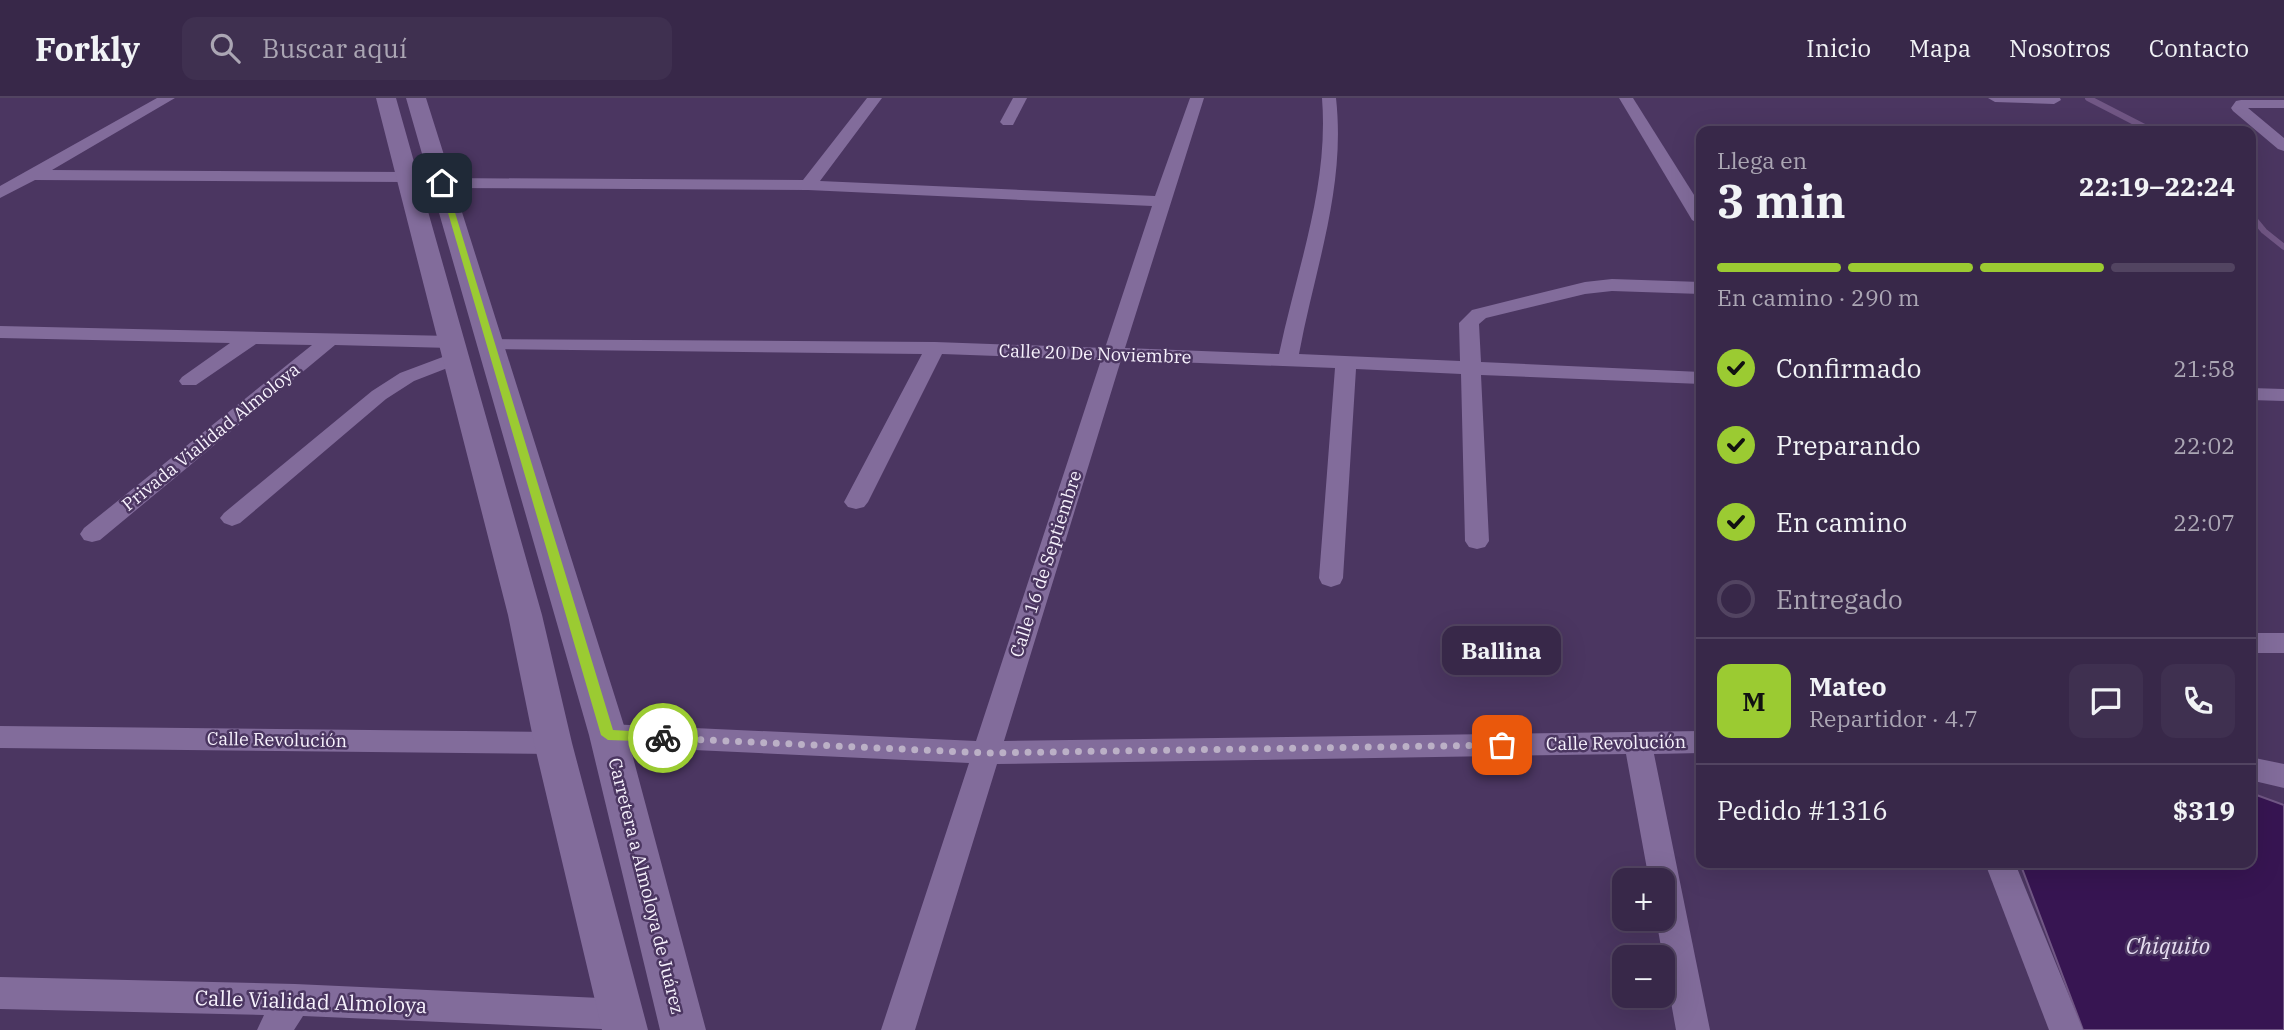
<!DOCTYPE html>
<html lang="es">
<meta charset="utf-8">
<style>
:root{--surface:#382849;--page:#3f3050;--text:#f1f3f6;--muted:#aba6b4;--line:#524461;--accent:#9bcb32}
body{margin:0;font-family:"IBM Plex Serif",serif;background:var(--page);color:var(--text);height:100vh;display:flex;flex-direction:column;font-size:26px;white-space:nowrap}
*{box-sizing:border-box;margin:0}
p{font-size:23px;color:var(--muted)}
.icon{flex:none;width:38px;height:38px;fill:none;stroke:currentColor;stroke-width:2;stroke-linecap:round;stroke-linejoin:round}
.map{position:relative;flex:1;overflow:hidden}
.side{position:absolute;left:1696px;top:28px;width:560px;height:742px;display:flex;flex-direction:column;background:var(--surface);border-radius:14px;box-shadow:0 7px 28px #0002,0 0 0 2px var(--line)}
.side>*{flex:none}
.tools{position:absolute;left:1612px;top:770px;display:grid;gap:14px}
.tools a{display:grid;place-items:center;width:63px;height:63px;border-radius:14px;background:var(--surface);box-shadow:0 7px 28px #0002,0 0 0 2px var(--line);font-size:35px}
.pin{position:absolute;display:grid;place-items:center;width:60px;height:60px;color:#fff;margin:-30px;border-radius:14px;box-shadow:0 4px 10px #0006}
.courier{position:absolute;display:grid;place-items:center;width:70px;height:70px;margin:-35px;border:5px solid #9bcb32;border-radius:50%;background:#fff;color:#222;box-shadow:0 2px 9px #0007}
.bubble{position:absolute;height:49px;border-radius:14px;background:var(--surface);box-shadow:0 7px 28px #0002,0 0 0 2px var(--line);font-size:23px;font-weight:700;line-height:49px;text-align:center}
.summary em{font-style:normal;font-weight:700}
.summary div{display:flex;flex-direction:column-reverse}
.summary{display:flex;align-items:center;justify-content:space-between;height:119px;padding:0 21px}
h1{font-size:46px;font-weight:700;line-height:52px}
.bar{display:grid;grid-template-columns:repeat(4,1fr);gap:10px 7px;align-content:center;height:84px;padding:0 21px}
.bar i{height:9px;border-radius:5px;background:var(--line)}
.bar .selected{background:var(--accent)}
.bar p{grid-column:span 4}
.line{display:flex;align-items:center;gap:18px;padding:0 21px;border-top:2px solid var(--line)}
.line div{flex:1}
.round{display:grid;place-items:center;flex:none;width:74px;height:74px;border-radius:14px;background:var(--page)}
ol{padding:0 21px;list-style:none}
li{display:flex;align-items:center;gap:21px;height:77px}
li p{margin-inline-start:auto}
li .icon{padding:7px;border-radius:50%;background:var(--accent);color:#111;stroke-width:4}
li:last-child{color:var(--muted)}
li i{width:38px;height:38px;border:4px solid var(--line);border-radius:50%}
header{display:flex;align-items:center;gap:42px;box-sizing:border-box;height:98px;padding:0 35px;background:var(--surface);border-bottom:2px solid var(--line)}
header strong{font-size:33px}
nav{display:flex;gap:38px;margin-inline-start:auto;font-size:24px}
.search{width:490px;height:63px;background:var(--page);display:flex;align-items:center;gap:18px;box-sizing:border-box;padding:0 24px;border-radius:14px;color:var(--muted);font-size:26px}
.map>svg:first-child{display:block}
</style>
<header>
<strong>Forkly</strong>
<div class="search"><svg class="icon" aria-label="search" viewBox="0 0 24 24"><circle cx="10" cy="10" r="6"/><path d="M15 15l6 6"/></svg>Buscar aquí</div>
<nav><a>Inicio</a><a>Mapa</a><a>Nosotros</a><a>Contacto</a></nav>
</header>
<div class="map">
<svg width="2284" height="932" viewBox="0 0 2284 932">
<rect width="100%" height="100%" fill="#4b3661"/>
<!-- water -->
<path fill="#371552" stroke="#715785" stroke-width="2" d="M2251 695 2284 707V932H2083L2020 765H2250Z"/>
<g fill="none" stroke-linecap="round" stroke-linejoin="round">
<!-- stream -->
<g stroke="#715785" stroke-width="6">
<path d="M2088 0 2152 33"/>
<path d="M2250 116 2264 133 2284 149"/>
</g>
<!-- street -->
<g fill="#826c9b" fill-rule="evenodd">
<path d="M157 0H175L52 72 406 74 414 79 406 84 35 82 0 100V88Z"/>
<path d="M867 0H882L820 83 1155 98 1190 0H1204L1125 250 1279 256C1297 170 1329 89 1322 0H1336C1346 90 1315 169 1299 256L1460 263 1459 225 1472 212 1585 184 1612 181 1701 184V196L1612 193 1585 196 1486 220 1479 226 1481 264 1701 274V286L1481 277 1489 443 1485 449 1477 451 1469 449 1465 443 1461 276 1356 271 1343 480 1340 486 1331 489 1322 486 1319 480 1335 270 1121 262 1004 643 1701 633V655L1654 656 1710 932H1676L1656 821H1662V782H1649L1626 656 997 666 915 932H881L969 665 608 648 598 645 594 637 598 629 608 626 976 643 1101 262 942 256 868 404 864 409 856 411 848 409 844 404 922 256 488 251 481 249 478 245 481 241 935 244 1105 250 1152 108 808 92 442 90 434 85 442 80 803 82Z"/>
<path d="M1013 0H1027L1013 27H1003L1000 24Z"/>
<path d="M1619 0H1633L1701 108V127L1692 122Z"/>
<path d="M1988 0H2060L2061 2 2054 6 1995 4Z"/>
<path d="M2241 2H2284V10H2248L2284 40V53L2278 51 2233 13 2231 10 2236 3Z"/>
<path d="M0 228 451 238 458 240 461 244 458 248 451 250 335 247 100 442 92 444 84 442 80 436 84 430 312 247 256 246 196 287H182L179 283 182 279 230 245 0 240Z"/>
<path d="M456 254 463 256 466 260 463 264 414 283 386 301 240 425 232 428 224 425 220 420 224 415 372 293 400 275Z"/>
<path d="M2250 290 2284 291V303L2250 302Z"/>
<rect x="2250" y="535" width="34" height="20"/>
<path d="M0 628 553 634 563 637 567 645 563 653 553 656 0 650Z"/>
<path d="M2250 659 2284 666V690L2250 682Z"/>
<path d="M1985 765H2015L2083 932H2049Z"/>
<path d="M0 879 295 886 622 901 634 906 639 917 634 928 625 932 303 918 294 932H257L264 917 0 911Z"/>
</g>
<!-- secondary -->
<g fill="#826c9b" fill-rule="evenodd">
<path d="M376 0H396L542 517 572 645 648 932H602L534 645 508 517Z"/>
<path d="M406 0H426L627 637 706 932H660L589 637Z"/>
</g>
</g>
<!-- route -->
<path fill="#9bcb32" d="M439 84 446 85 613 632 663 635 667 636V644L608 642 601 637Z"/>
<g fill="none" stroke-linecap="round" stroke-linejoin="round">
<!-- done -->
<path stroke="#bbb0c6" stroke-width="7" stroke-dasharray="0 12.6" d="M663 640 986 655 1502 647"/>
</g>
<g text-anchor="middle" stroke-width="5" stroke-linejoin="round" paint-order="stroke">
<!-- street labels -->
<g font-size="18" fill="#f7f2fd" stroke="#4b3661">
<text transform="translate(1095 256) rotate(2)" y="6">Calle 20 De Noviembre</text>
<text transform="translate(211 339) rotate(-39)" y="6">Privada Vialidad Almoloya</text>
<text transform="translate(1046 466) rotate(-72)" y="6">Calle 16 de Septiembre</text>
<text transform="translate(277 642) rotate(1)" y="6">Calle Revolución</text>
<text transform="translate(1616 645) rotate(-1)" y="6">Calle Revolución</text>
<text transform="translate(646 788) rotate(76)" y="6">Carretera a Almoloya de Juárez</text>
</g>
<!-- near-street labels -->
<g font-size="21" fill="#f7f2fd" stroke="#4b3661">
<text transform="translate(311 904) rotate(2)" y="7">Calle Vialidad Almoloya</text>
</g>
<!-- near-water labels -->
<g font-size="23" font-style="italic" fill="#e6def1" stroke="#4b3661">
<text x="2168" y="856">Chiquito</text>
</g>
</g>
</svg>
<div class="tools">
<a>+</a>
<a>−</a>
</div>
<div class="pin" style="left:1502px;top:647px;background:#ea580c"><svg class="icon" aria-label="bag" viewBox="0 0 24 24"><path d="M5 8h14l-1 12H6zM9 8a3 3 0 0 1 6 0"/></svg></div>
<div class="pin" style="left:442px;top:85px;background:#1f2937"><svg class="icon" aria-label="home" viewBox="0 0 24 24"><path d="M3 11l9-7 9 7M6 9v11h12V9"/></svg></div>
<div class="courier" style="left:663px;top:640px"><svg class="icon" aria-label="bike" viewBox="0 0 24 24"><circle cx="6" cy="16" r="4"/><circle cx="18" cy="16" r="4"/><path d="M6 16l4-8h5l3 8M10 8l3 8H6M13 5h3"/></svg></div>
<div class="bubble" style="left:1442px;top:528px;width:119px">Ballina</div>
<section class="side">
<div class="summary"><div><h1>3 min</h1><p>Llega en</p></div><em>22:19–22:24</em></div>
<div class="bar"><i class="selected"></i><i class="selected"></i><i class="selected"></i><i></i><p>En camino · 290 m</p></div>
<ol>
<li><svg class="icon" aria-label="check" viewBox="0 0 24 24"><path d="M5 12l5 5 9-10"/></svg>Confirmado<p>21:58</p></li>
<li><svg class="icon" aria-label="check" viewBox="0 0 24 24"><path d="M5 12l5 5 9-10"/></svg>Preparando<p>22:02</p></li>
<li><svg class="icon" aria-label="check" viewBox="0 0 24 24"><path d="M5 12l5 5 9-10"/></svg>En camino<p>22:07</p></li>
<li><i></i>Entregado</li>
</ol>
<div class="line" style="height:126px"><b class="round" style="background:var(--accent);color:#111">M</b><div><b>Mateo</b><p>Repartidor · 4.7</p></div><a class="round"><svg class="icon" aria-label="chat" viewBox="0 0 24 24"><path d="M4 5h16v11H9l-5 4z"/></svg></a><a class="round"><svg class="icon" aria-label="phone" viewBox="0 0 24 24"><path d="M5 4h4l2 5-3 2q2 4 5 5l2-3 5 2v4C11 20 4 13 5 4z"/></svg></a></div>
<div class="line" style="height:91px"><div>Pedido #1316</div><b>$319</b></div>
</section>
</div>
